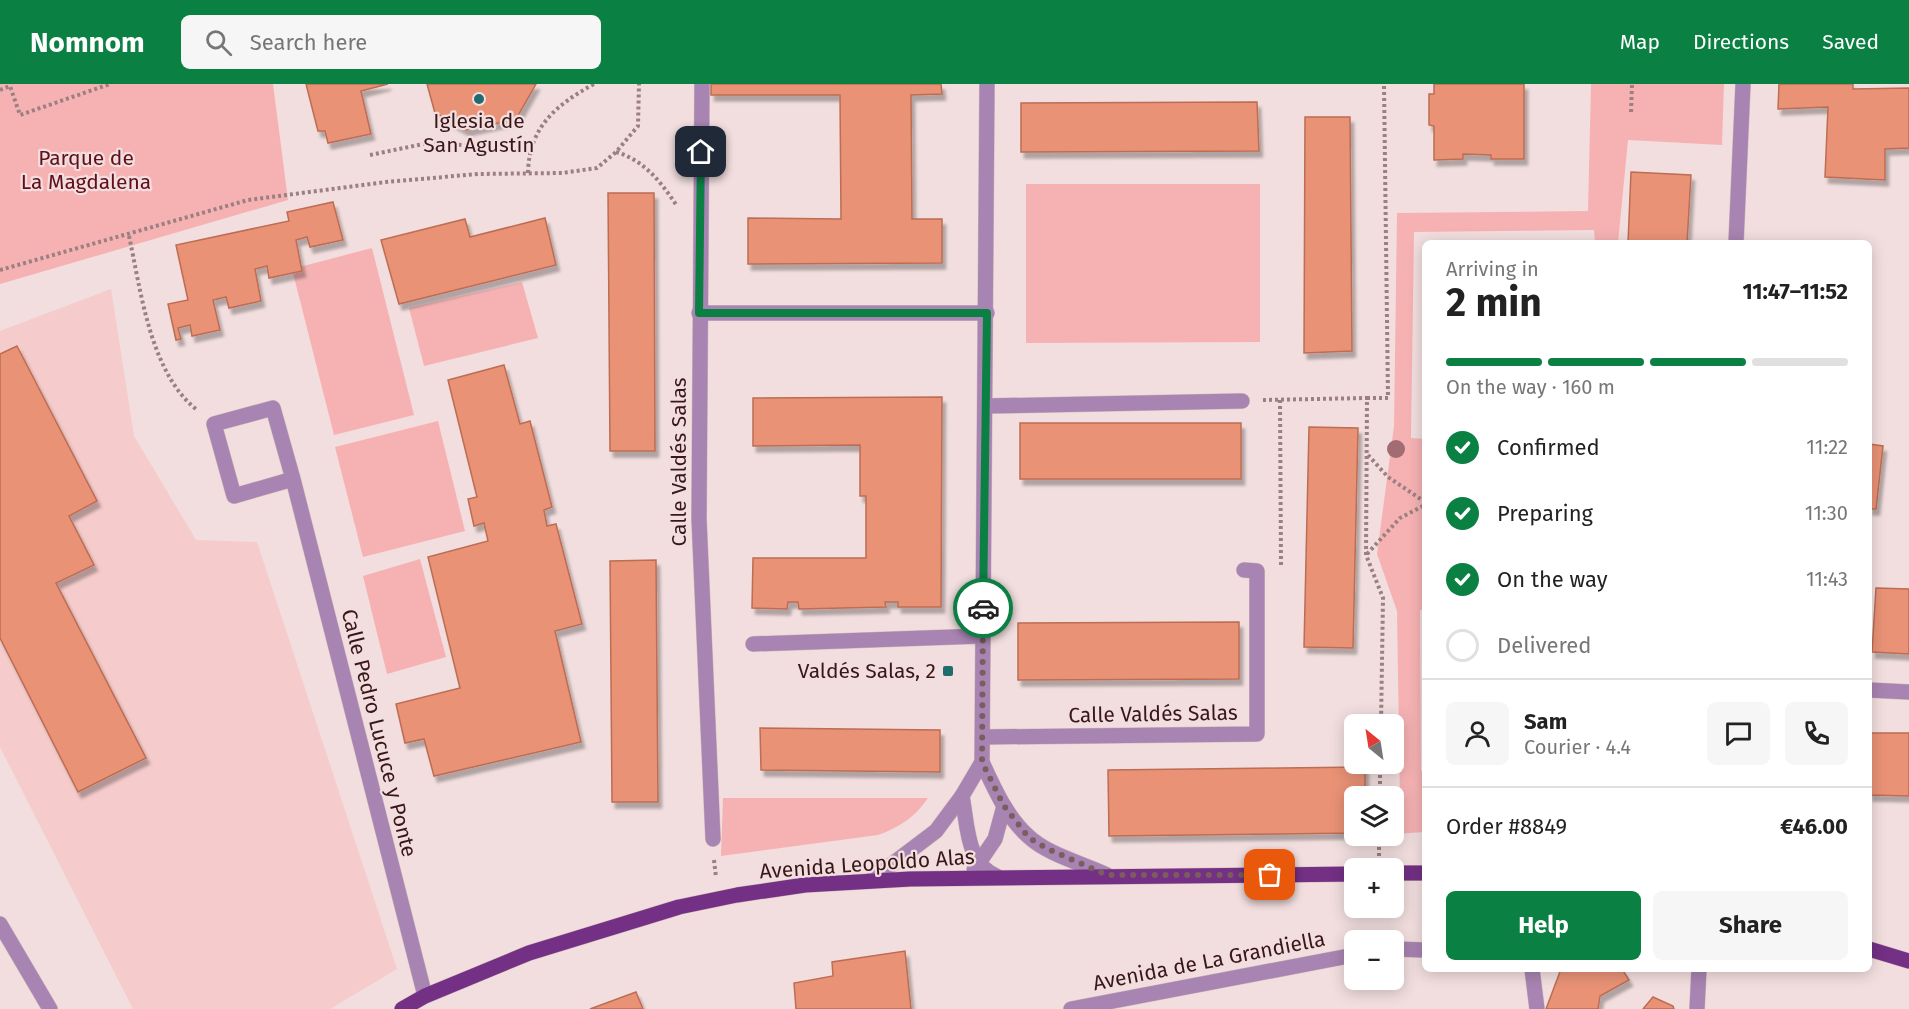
<!DOCTYPE html>
<meta charset="utf-8">
<style>
:root{--surface:#fff;--page:#f6f6f6;--text:#222;--muted:#767676;--line:#e0e0e0;--accent:#0b8043}
body{margin:0;font-family:"Fira Sans",sans-serif;background:var(--page);color:var(--text);height:100vh;display:flex;flex-direction:column;font-size:22px;white-space:nowrap}
*{box-sizing:border-box;margin:0}
p{font-size:20px;color:var(--muted)}
.icon{flex:none;width:33px;height:33px;fill:none;stroke:currentColor;stroke-width:2;stroke-linecap:round;stroke-linejoin:round}
.map{position:relative;flex:1;overflow:hidden}
.drawer{position:absolute;left:1422px;top:156px;width:450px;height:732px;display:flex;flex-direction:column;background:var(--surface);border-radius:9px;box-shadow:0 3px 15px #0003}
.drawer>*{flex:none}
.needle{width:39px;rotate:330deg}
.tools{position:absolute;left:1344px;top:630px;display:grid;gap:12px}
.tools a{display:grid;place-items:center;width:60px;height:60px;border-radius:9px;background:var(--surface);box-shadow:0 3px 15px #0003;font-size:30px}
.pin{position:absolute;display:grid;place-items:center;width:51px;height:51px;color:#fff;margin:-26px;border-radius:12px;box-shadow:0 3px 9px #0006}
.courier{position:absolute;display:grid;place-items:center;width:60px;height:60px;margin:-30px;border:4px solid #0b8043;border-radius:50%;background:#fff;color:#222;box-shadow:0 2px 8px #0007}
.overview em{font-style:normal;font-weight:700}
.overview div{display:flex;flex-direction:column-reverse}
.overview{display:flex;align-items:center;justify-content:space-between;height:102px;padding:0 24px}
h1{font-size:39px;font-weight:700;line-height:45px}
.bar{display:grid;grid-template-columns:repeat(4,1fr);gap:9px 6px;align-content:center;height:72px;padding:0 24px}
.bar i{height:8px;border-radius:4px;background:var(--line)}
.bar .selected{background:var(--accent)}
.bar p{grid-column:span 4}
.line{display:flex;align-items:center;gap:15px;padding:0 24px;border-top:2px solid var(--line)}
.line div{flex:1}
.round{display:grid;place-items:center;flex:none;width:63px;height:63px;border-radius:9px;background:var(--page)}
ol{padding:0 24px;list-style:none}
li{display:flex;align-items:center;gap:18px;height:66px}
li p{margin-inline-start:auto}
li .icon{padding:6px;border-radius:50%;background:var(--accent);color:#fff;stroke-width:4}
li:last-child{color:var(--muted)}
li i{width:33px;height:33px;border:3px solid var(--line);border-radius:50%}
.button{display:flex;gap:12px;margin-top:auto;padding:12px 24px}
.button a{flex:1;height:69px;border-radius:9px;background:var(--accent);color:#fff;font-size:24px;font-weight:700;line-height:69px;text-align:center}
.button a+a{background:var(--page);color:var(--text)}
header{display:flex;align-items:center;gap:36px;box-sizing:border-box;height:84px;padding:0 30px;background:var(--accent);color:#fff}
header strong{font-size:28px}
nav{display:flex;gap:33px;margin-inline-start:auto;font-size:21px}
.search{width:420px;height:54px;background:var(--page);display:flex;align-items:center;gap:15px;box-sizing:border-box;padding:0 21px;border-radius:9px;color:var(--muted);font-size:22px}
.map>svg:first-child{display:block}
</style>
<header>
<strong>Nomnom</strong>
<div class="search"><svg class="icon" aria-label="search" viewBox="0 0 24 24"><circle cx="10" cy="10" r="6"/><path d="M15 15l6 6"/></svg>Search here</div>
<nav><a>Map</a><a>Directions</a><a>Saved</a></nav>
</header>
<div class="map">
<svg width="1909" height="925" viewBox="0 0 1909 925">
<defs>
<filter id="shadow"><feDropShadow dx="3.5" dy="6" stdDeviation="1.5" flood-color="#0004"/></filter>
</defs>
<rect width="100%" height="100%" fill="#f2dede"/>
<!-- built -->
<path fill="#f5cbcb" d="M111 205 134 352 196 456 257 458 397 885 330 925H133L0 663V247Z"/>
<!-- green -->
<g fill="#f6b2b3">
<path d="M0 0H273L288 116 0 200Z"/>
<path d="M1591 0H1724L1722 61 1628 56 1618 159H1595L1594 146 1414 148 1411 354 1425 355V526H1420L1421 687 1425 688V748L1394 750 1400 717 1397 527 1377 470 1394 342 1397 129 1588 127Z"/>
<path d="M1026 100H1260V258L1026 259Z"/>
<path d="M372 164 414 331 334 351 292 185Z"/>
<path d="M522 198 538 254 424 282 409 224Z"/>
<path d="M438 337 465 447 363 473 335 363Z"/>
<path d="M420 475 446 573 387 590 363 492Z"/>
<path d="M723 714H928C915 733 900 743 878 751L721 772Z"/>
</g>
<!-- building -->
<g fill="#e99276" stroke="#bc6d53" stroke-width="1.5" filter="url(#shadow)">
<path d="M306 0H388L361 7 371 50 328 59 325 47H318Z"/>
<path d="M427 0H536L516 35 466 46 435 29Z"/>
<path d="M711 0H941L942 10 911 11 912 135H942V179L748 180V134L841 135 840 11H711Z"/>
<path d="M1434 0H1524V75H1491V71L1463 70V75L1434 76V42L1429 41V10H1434Z"/>
<path d="M1779 0H1853V5L1909 4V64L1885 65V96L1825 93 1828 23 1778 25Z"/>
<path d="M1257 18 1259 67 1021 68V19Z"/>
<path d="M1305 33H1350L1352 267 1304 269Z"/>
<path d="M1631 88 1691 91 1687 159H1628Z"/>
<path d="M608 109H654L655 367H610Z"/>
<path d="M333 118 343 156 310 163 307 153 296 156 302 187 269 194 267 182 255 185 261 217 229 224 226 213 213 216 220 246 192 252 190 241 178 244 181 255 176 256 168 220 188 216 176 161 289 137 287 128Z"/>
<path d="M545 134 556 181 399 220 381 156 465 135 470 153Z"/>
<path d="M17 262 97 417 69 432 94 481 56 499 146 674 78 708 0 554V270Z"/>
<path d="M504 281 520 340 530 337 552 423 544 426 547 442 556 440 582 540 555 547 581 658 434 692 424 655 405 659 396 620 460 604 428 473 488 457 484 439 474 442 468 415 477 413 448 296Z"/>
<path d="M942 313 941 523H898V518H885L886 523 799 525 798 518H788L787 525 752 524 753 474H866V412H860V361L753 362V314Z"/>
<rect x="1020" y="339" width="221" height="56"/>
<path d="M1309 343 1358 344 1353 564 1304 563Z"/>
<path d="M1869 360 1883 362 1876 425H1869Z"/>
<path d="M656 476 658 718H612L610 477Z"/>
<path d="M1876 504 1909 505V570L1872 568Z"/>
<path d="M1239 538V595L1018 596V539Z"/>
<path d="M760 644 940 646V688L761 686Z"/>
<path d="M1869 649H1909V712L1869 711Z"/>
<path d="M1365 683V712H1354V749L1109 752 1108 686Z"/>
<path d="M905 867 911 925H796L794 899 833 892 832 878Z"/>
<path d="M1561 885H1622L1629 896 1600 912 1598 925H1546Z"/>
<path d="M636 908 643 925H590Z"/>
<path d="M1653 913 1673 922 1674 925H1643Z"/>
</g>
<g fill="none" stroke-linecap="round" stroke-linejoin="round">
<!-- minor casing -->
<g stroke="#d1babb" stroke-width="16">
<g id="minor">
<path d="M702 0 699 435 713 755"/>
<path d="M1736 159 1743 0"/>
<path d="M699 229H987"/>
<path d="M986 322 1242 317"/>
<path d="M293 395 234 412 214 340 273 324 293 395 425 912"/>
<path d="M753 560 982 552"/>
<path d="M1869 606 1909 608"/>
<path d="M983 653 1257 650V487L1244 486"/>
<path d="M982 678C994 704 1006 732 1028 752 1048 771 1082 779 1107 791"/>
<path d="M962 712C968 743 966 780 998 793"/>
<path d="M974 786 995 755 1004 722"/>
<path d="M870 797 936 747 962 712 982 678 987 0"/>
<path d="M0 840 50 925"/>
<path d="M1394 865 1425 866"/>
<path d="M1532 885 1537 925"/>
<path d="M1071 925 1354 871"/>
<path d="M1697 925 1699 885"/>
</g>
</g>
<!-- major casing -->
<g stroke="#d1babb" stroke-width="16">
<g id="major">
<path d="M1394 789H1425"/>
<path d="M1869 865 1909 877"/>
<path d="M402 925 425 912 529 869 679 823 737 811 805 801 910 795 1354 790"/>
</g>
</g>
<!-- path -->
<g stroke="#9b8081" stroke-width="4" stroke-dasharray="3 3" stroke-linecap="butt">
<path d="M0 6 10 2 20 31 110 0"/>
<path d="M1631 28 1632 0"/>
<path d="M616 68C644 76 661 98 677 122"/>
<path d="M370 71 433 58 529 68"/>
<path d="M528 89C529 43 556 21 594 0"/>
<path d="M129 152C141 207 150 289 197 326"/>
<path d="M0 186 248 116 386 98 478 90 562 89 597 84 616 68 638 42 639 0"/>
<path d="M1367 314H1388L1384 0"/>
<path d="M1263 316 1367 314 1366 471 1383 514 1381 640"/>
<path d="M1280 316 1281 481"/>
<path d="M1368 371 1388 393 1425 418"/>
<path d="M1367 470 1400 434 1425 421"/>
<path d="M1380 712V680"/>
<path d="M1424 767 1425 734"/>
<path d="M1379 772V752"/>
<path d="M714 776 716 793"/>
</g>
<!-- minor -->
<use href="#minor" stroke="#a884b2" stroke-width="15"/>
<!-- major -->
<use href="#major" stroke="#733084" stroke-width="15"/>
</g>
<!-- trees -->
<circle fill="#a26c73" cx="1396" cy="365" r="9"/>
<g fill="none" stroke-linecap="round" stroke-linejoin="round">
<!-- done -->
<path stroke="#7a5d5e" stroke-width="6" stroke-dasharray="0 10.8" d="M983 524 982 678 1004 722 1029 754 1048 765 1107 791H1270"/>
<!-- route -->
<path stroke="#0b8043" stroke-width="8" d="M701 68 699 229H987L983 524"/>
</g>
<!-- markers -->
<g fill="#1f6b6e" stroke="#f2dede" stroke-width="2">
<circle cx="479" cy="15" r="6"/>
<rect x="942" y="581" width="12" height="12" rx="3"/>
</g>
<g text-anchor="middle" stroke-width="4.5" stroke-linejoin="round" paint-order="stroke">
<!-- poi labels -->
<g font-size="21" fill="#391719" stroke="#f2dede">
<text x="479" y="44">Iglesia de<tspan x="479" dy="24">San Agustín</tspan></text>
<text x="936" y="594" text-anchor="end">Valdés Salas, 2</text>
</g>
<!-- park labels -->
<g font-size="21" fill="#610f1c" stroke="#f2dede">
<text x="86" y="81">Parque de<tspan x="86" dy="24">La Magdalena</tspan></text>
</g>
<!-- street labels -->
<g font-size="21" fill="#391719" stroke="#f2dede">
<text transform="translate(679 378) rotate(-90)" y="7">Calle Valdés Salas</text>
<text transform="translate(1153 630) rotate(-1)" y="7">Calle Valdés Salas</text>
<text transform="translate(379 649) rotate(76)" y="7">Calle Pedro Lucuce y Ponte</text>
<text transform="translate(867 780) rotate(-4)" y="7">Avenida Leopoldo Alas</text>
<text transform="translate(1209 877) rotate(-11)" y="7">Avenida de La Grandiella</text>
</g>
</g>
</svg>
<div class="tools">
<a><svg class="needle" viewBox="-14 -14 28 28"><path d="M0-13l5 13h-10z" fill="#e53935"/><path d="M0 13l5-13h-10z" fill="#767676"/></svg></a>
<a><svg class="icon" aria-label="layers" viewBox="0 0 24 24"><path d="M12 4l9 5-9 5-9-5zM3 14l9 5 9-5"/></svg></a>
<a>+</a>
<a>−</a>
</div>
<div class="pin" style="left:1270px;top:791px;background:#ea580c"><svg class="icon" aria-label="bag" viewBox="0 0 24 24"><path d="M5 8h14l-1 12H6zM9 8a3 3 0 0 1 6 0"/></svg></div>
<div class="pin" style="left:701px;top:68px;background:#1f2937"><svg class="icon" aria-label="home" viewBox="0 0 24 24"><path d="M3 11l9-7 9 7M6 9v11h12V9"/></svg></div>
<div class="courier" style="left:983px;top:524px"><svg class="icon" aria-label="car" viewBox="0 0 24 24"><path d="M5 17H2v-5l4-1 3-4h7l3 4 3 1v5h-3M9 17h6M6 11h13"/><circle cx="7" cy="17" r="2"/><circle cx="17" cy="17" r="2"/></svg></div>
<section class="drawer">
<div class="overview"><div><h1>2 min</h1><p>Arriving in</p></div><em>11:47–11:52</em></div>
<div class="bar"><i class="selected"></i><i class="selected"></i><i class="selected"></i><i></i><p>On the way · 160 m</p></div>
<ol>
<li><svg class="icon" aria-label="check" viewBox="0 0 24 24"><path d="M5 12l5 5 9-10"/></svg>Confirmed<p>11:22</p></li>
<li><svg class="icon" aria-label="check" viewBox="0 0 24 24"><path d="M5 12l5 5 9-10"/></svg>Preparing<p>11:30</p></li>
<li><svg class="icon" aria-label="check" viewBox="0 0 24 24"><path d="M5 12l5 5 9-10"/></svg>On the way<p>11:43</p></li>
<li><i></i>Delivered</li>
</ol>
<div class="line" style="height:108px"><a class="round"><svg class="icon" aria-label="person" viewBox="0 0 24 24"><circle cx="12" cy="8" r="4"/><path d="M4 21q1-7 8-7t8 7"/></svg></a><div><b>Sam</b><p>Courier · 4.4</p></div><a class="round"><svg class="icon" aria-label="chat" viewBox="0 0 24 24"><path d="M4 5h16v11H9l-5 4z"/></svg></a><a class="round"><svg class="icon" aria-label="phone" viewBox="0 0 24 24"><path d="M5 4h4l2 5-3 2q2 4 5 5l2-3 5 2v4C11 20 4 13 5 4z"/></svg></a></div>
<div class="line" style="height:78px"><div>Order #8849</div><b>€46.00</b></div>
<div class="button"><a>Help</a><a>Share</a></div>
</section>
</div>
